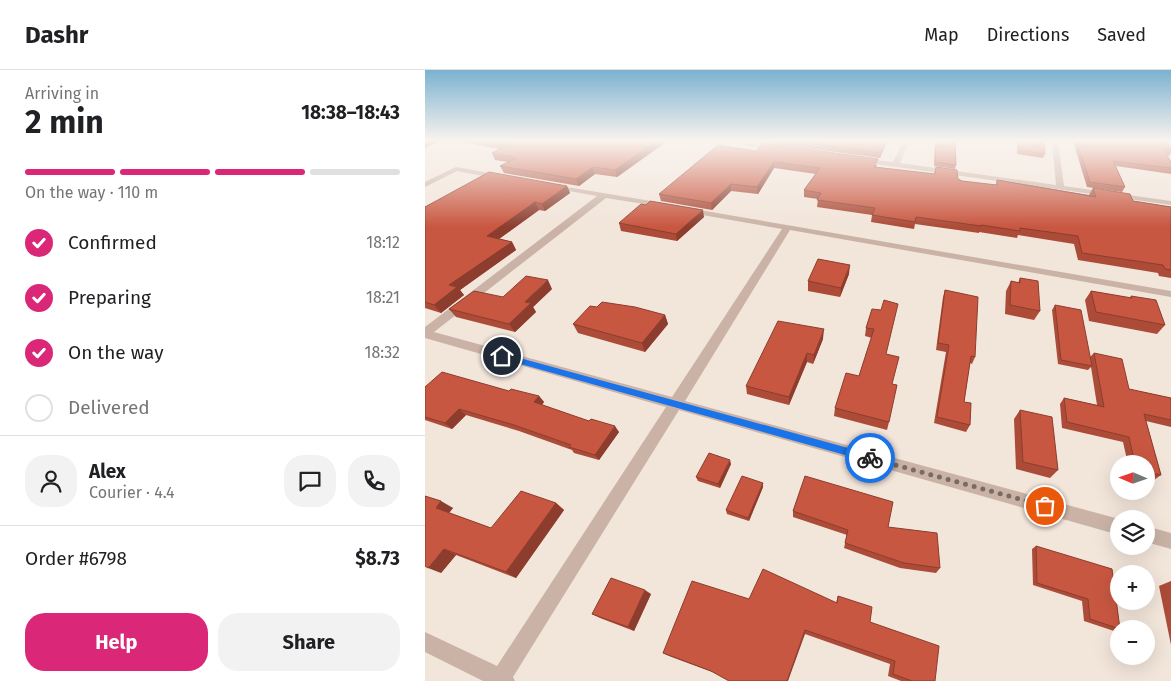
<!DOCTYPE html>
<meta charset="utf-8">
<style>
:root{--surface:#fff;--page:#f2f2f2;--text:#202124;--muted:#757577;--line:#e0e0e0;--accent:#db2777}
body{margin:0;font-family:"Fira Sans",sans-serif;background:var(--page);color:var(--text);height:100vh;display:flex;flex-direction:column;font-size:19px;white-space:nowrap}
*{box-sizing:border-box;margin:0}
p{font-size:16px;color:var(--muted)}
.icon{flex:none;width:28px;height:28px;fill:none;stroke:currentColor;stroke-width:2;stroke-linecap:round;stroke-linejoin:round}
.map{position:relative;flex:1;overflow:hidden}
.panel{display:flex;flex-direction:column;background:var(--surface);width:425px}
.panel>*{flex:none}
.needle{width:32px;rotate:272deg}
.buttons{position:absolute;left:685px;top:385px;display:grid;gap:10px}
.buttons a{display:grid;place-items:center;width:45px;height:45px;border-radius:50%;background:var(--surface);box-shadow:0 5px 20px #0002;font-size:25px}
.pin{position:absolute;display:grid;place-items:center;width:42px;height:42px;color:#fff;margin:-21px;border:2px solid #fff;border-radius:50%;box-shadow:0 1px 5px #0007}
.courier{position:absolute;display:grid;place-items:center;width:50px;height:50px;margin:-25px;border:4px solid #1a73e8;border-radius:50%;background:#fff;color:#222;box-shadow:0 1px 6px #0007}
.overview em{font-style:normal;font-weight:700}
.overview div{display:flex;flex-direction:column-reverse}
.overview{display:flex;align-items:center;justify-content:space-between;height:85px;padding:0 25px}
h1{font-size:32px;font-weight:700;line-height:38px}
.bar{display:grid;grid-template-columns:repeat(4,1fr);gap:8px 5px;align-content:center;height:60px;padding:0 25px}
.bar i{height:6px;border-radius:4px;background:var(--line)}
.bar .selected{background:var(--accent)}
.bar p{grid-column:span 4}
.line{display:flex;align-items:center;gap:12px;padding:0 25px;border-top:1px solid var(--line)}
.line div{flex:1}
.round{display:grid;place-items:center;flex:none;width:52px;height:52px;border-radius:20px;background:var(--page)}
ol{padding:0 25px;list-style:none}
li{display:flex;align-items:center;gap:15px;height:55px}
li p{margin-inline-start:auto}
li .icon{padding:5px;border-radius:50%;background:var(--accent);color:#fff;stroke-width:4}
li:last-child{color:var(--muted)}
li i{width:28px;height:28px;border:2px solid var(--line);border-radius:50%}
.cta{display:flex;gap:10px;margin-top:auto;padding:10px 25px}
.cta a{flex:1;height:58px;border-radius:20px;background:var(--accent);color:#fff;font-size:20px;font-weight:700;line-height:58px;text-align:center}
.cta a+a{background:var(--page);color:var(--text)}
header{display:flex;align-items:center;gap:30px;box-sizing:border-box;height:70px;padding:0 25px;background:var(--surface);border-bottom:1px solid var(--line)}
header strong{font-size:24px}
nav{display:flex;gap:28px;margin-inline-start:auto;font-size:18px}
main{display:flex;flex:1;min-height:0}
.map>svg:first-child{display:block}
</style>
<header>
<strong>Dashr</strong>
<nav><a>Map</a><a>Directions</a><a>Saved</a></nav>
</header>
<main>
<section class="panel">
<div class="overview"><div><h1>2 min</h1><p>Arriving in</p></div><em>18:38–18:43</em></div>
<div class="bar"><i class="selected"></i><i class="selected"></i><i class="selected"></i><i></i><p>On the way · 110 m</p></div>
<ol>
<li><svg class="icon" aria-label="check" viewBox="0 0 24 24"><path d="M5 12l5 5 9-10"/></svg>Confirmed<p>18:12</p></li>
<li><svg class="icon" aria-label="check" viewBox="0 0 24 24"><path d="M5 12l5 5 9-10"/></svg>Preparing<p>18:21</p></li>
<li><svg class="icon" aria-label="check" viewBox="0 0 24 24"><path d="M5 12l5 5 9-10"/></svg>On the way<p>18:32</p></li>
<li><i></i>Delivered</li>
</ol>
<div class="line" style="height:90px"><a class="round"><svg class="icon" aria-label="person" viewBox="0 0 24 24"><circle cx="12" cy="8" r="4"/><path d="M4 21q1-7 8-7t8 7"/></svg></a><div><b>Alex</b><p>Courier · 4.4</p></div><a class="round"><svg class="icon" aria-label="chat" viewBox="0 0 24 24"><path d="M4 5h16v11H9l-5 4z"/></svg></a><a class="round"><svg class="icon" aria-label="phone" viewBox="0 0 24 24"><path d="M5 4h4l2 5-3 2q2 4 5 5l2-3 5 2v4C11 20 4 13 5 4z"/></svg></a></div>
<div class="line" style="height:65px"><div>Order #6798</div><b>$8.73</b></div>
<div class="cta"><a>Help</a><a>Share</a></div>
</section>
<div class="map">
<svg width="746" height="611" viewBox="0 0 746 611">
<rect width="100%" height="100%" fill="#f2e5da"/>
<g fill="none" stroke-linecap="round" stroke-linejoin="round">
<!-- street -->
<g fill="#cab3a6" fill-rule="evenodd">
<path d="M296 71H315L354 79 351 81Z"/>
<path d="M478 71H484L475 93 631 115 627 71H633L639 116 746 131V135L435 92 431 90 435 88 468 92Z"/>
<path d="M31 97 75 105 79 107 75 109 32 101 0 117V112Z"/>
<path d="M124 114 238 133 242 135 238 137 181 128 9 262 247 327 357 159 260 142V138H263L746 221V227L365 160 260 331 694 449V465L254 340 88 607 90 611H58L0 582V562L72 596 241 337 0 268V257L172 126 127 118H124Z"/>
<path d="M721 456 746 463V479L721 472Z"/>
</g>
</g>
<!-- wall -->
<g fill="#ac4b38">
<path d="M31 71 241 72 192 107 170 104 154 116 79 103 75 96 83 92 70 90 67 83 75 79Z"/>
<path d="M343 71H462L455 88 344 73Z"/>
<path d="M510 71H530L531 95 530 99 509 96Z"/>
<path d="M592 71H619L620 84 618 88 592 84Z"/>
<path d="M648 71H742L746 78V83L744 86 742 85 746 92V104L691 96 700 117 697 122 662 117Z"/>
<path d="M331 81 452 95 451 97 509 104 511 97 537 111 571 115 572 110 664 125 668 118 708 131 746 137V208L734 206 733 203 653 190 649 174 593 165 592 168 554 162V163L490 154 489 159 446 152 447 145 392 137 393 129 379 127V120L391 104 349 98 333 124 306 121 287 140 236 131 234 124Z"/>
<path d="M142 116 145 123 120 141 114 140 74 169 87 172 91 180 35 220 39 225 16 243 0 238V137Z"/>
<path d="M279 147 252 171 196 161 194 153Z"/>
<path d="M424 204 415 227 383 221V211Z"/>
<path d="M595 208 615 241 609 250 580 244 581 221 586 211 593 213Z"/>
<path d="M127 219 108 237 111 242 90 262 31 247 24 239 78 227Z"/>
<path d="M520 220 550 287 547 294 545 293 539 332 545 355 541 362 509 353 521 282 511 280 518 227Z"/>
<path d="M666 221 705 228 706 226 740 255 732 264 664 251 660 230Z"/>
<path d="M630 235 665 287 669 283 704 319 746 328V357L721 351 736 405 729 410 721 408V394H703L698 372 637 358 635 334 639 328 672 335 666 297 663 300 633 294 627 240Z"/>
<path d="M172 237 240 245 243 254 220 282 153 263 148 254Z"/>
<path d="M447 239 461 284 467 314 464 352 462 360 409 346 410 338 434 306 447 268 440 266 441 258Z"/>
<path d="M398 269 388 294 382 292 364 335 322 324 321 316Z"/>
<path d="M0 317 84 321 114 326 119 332 117 335 194 362 174 390 149 383 147 380 94 361 41 345 27 359 0 350Z"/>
<path d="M595 340 633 400 625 408 591 399 589 349Z"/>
<path d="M306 394 295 418 273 411 271 407Z"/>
<path d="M338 413V417L324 451 302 444 301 440Z"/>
<path d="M0 426 28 438 24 443 66 458 131 433 139 440 91 508 31 485 16 503Z"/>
<path d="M368 441 463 457 515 498 511 503 475 498 419 478 422 465 368 447Z"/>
<path d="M611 476 694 559V560L689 561 659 551 657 531 608 515 607 479Z"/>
<path d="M746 511V575L734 516Z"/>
<path d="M226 524 209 561 175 548 167 544Z"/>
<path d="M413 526 445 552 510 611H476L463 606 465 594 380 564 290 603 244 586 238 583 324 529 411 533Z"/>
</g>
<!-- shaded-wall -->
<g fill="#8c3d2e">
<path d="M0 71H15L0 78Z"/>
<path d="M231 71 241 72 192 107 190 100Z"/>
<path d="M461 71H462L455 88 456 83Z"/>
<path d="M349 92V98L333 124 332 117Z"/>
<path d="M168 97 170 104 154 116 151 109Z"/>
<path d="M306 114V121L287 140 286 133Z"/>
<path d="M142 116 145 123 120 141 117 134Z"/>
<path d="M110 132 114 140 67 174 62 166Z"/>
<path d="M278 140 279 147 252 171 251 164Z"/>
<path d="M87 172 91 180 35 220 39 225 16 243 9 235 24 215Z"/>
<path d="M425 195 424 204 415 227 416 218Z"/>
<path d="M123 210 127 219 108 237 111 242 90 262 84 254 100 232Z"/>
<path d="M240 245 243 254 220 282 217 273Z"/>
<path d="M399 259 398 269 388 294 389 285Z"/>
<path d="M382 283V292L364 335V327Z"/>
<path d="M114 326 119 332 114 338 109 332Z"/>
<path d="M34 339 41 345 27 359 20 353Z"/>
<path d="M190 356 194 362 174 390 170 385Z"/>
<path d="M305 390 306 394 295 418 293 414Z"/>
<path d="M338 413V417L324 451 323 448Z"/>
<path d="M16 431 28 438 22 445 11 438Z"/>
<path d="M131 433 139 440 91 508 81 502Z"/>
<path d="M19 479 31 485 16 503 3 498Z"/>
<path d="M220 520 226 524 209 561 203 557Z"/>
<path d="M380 560V564L363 611H362Z"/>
</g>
<!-- building -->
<g fill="#c85741" stroke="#8c3d2e">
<path d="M68 71H231L190 100 168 97 151 109 75 96 92 88 67 83 84 74Z"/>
<path d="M371 71H461L456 83Z"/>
<path d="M511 71H530L531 95 510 92Z"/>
<path d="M594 71H619L620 84 594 80Z"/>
<path d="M652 71H742L746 78V81L738 79 746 92V98L688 91 700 117 665 112Z"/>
<path d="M338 73 453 89 449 97 510 104 511 97 532 100 533 109 537 111 572 115V110L671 127 668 118 705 124 708 131 746 137V200L740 199 738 195 657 183 653 166 595 158V161L556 155V156L491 147 490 152 447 145 450 138 392 130 396 123 379 120 395 98 349 92 332 117 306 114 286 133 234 124 293 75 331 81Z"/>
<path d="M64 102 142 116 117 134 110 132 62 166 87 172 24 215 32 217 9 235 0 232V137Z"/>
<path d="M225 131 278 140 251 164 194 153 216 134 221 135Z"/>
<path d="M393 189 425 195 416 218 383 211Z"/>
<path d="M101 206 123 210 100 232 106 233 84 254 24 239 49 221 78 227Z"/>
<path d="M595 208 613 211 615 241 585 235 586 211 595 213Z"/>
<path d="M520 220 553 227 550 287 546 286 539 332 546 333 545 355 512 347 524 275 513 273Z"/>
<path d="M666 221 707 228 706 226 731 230 740 255 671 242Z"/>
<path d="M459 230 473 234 461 284 474 287 467 314 472 315 464 352 410 338 421 303 434 306 449 259 441 258 447 239 456 240Z"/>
<path d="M177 232 210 237 240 245 217 273 148 254 165 236 172 237Z"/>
<path d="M630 235 656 240 667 296 636 290Z"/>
<path d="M353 251 399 259 389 285 382 283 364 327 321 316Z"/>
<path d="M669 283 697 289 704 319 746 328V350L719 344 736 405 721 402V394H710L704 367 642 352 639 328 679 337Z"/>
<path d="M17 302 84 321 86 319 114 326 109 332 164 351 166 349 190 356 170 385 144 377 146 375 89 355 34 339 20 353 0 347V317Z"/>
<path d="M595 340 627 347 633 400 598 392Z"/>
<path d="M284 383 305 390 293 414 271 407Z"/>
<path d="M317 406 338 413 323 448 301 440Z"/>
<path d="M380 406 468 432 463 457 512 463 515 498 479 493 420 473 423 460 368 441Z"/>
<path d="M96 421 131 433 81 502 19 479 3 498 0 496V426L16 431 11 438 66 458Z"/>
<path d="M611 476 687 499 695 559 665 549 663 529 612 513Z"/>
<path d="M338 499 412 533 413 526 447 537 445 552 514 576 510 611H487L468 604 470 591 380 560 362 611H304L286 601 238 583 267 511 324 529Z"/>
<path d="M186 508 220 520 203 557 167 544Z"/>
</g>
<!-- sky -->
<linearGradient id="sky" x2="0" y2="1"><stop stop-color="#7bb2d0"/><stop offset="0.45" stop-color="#f9f3ee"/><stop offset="1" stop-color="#f9f3ee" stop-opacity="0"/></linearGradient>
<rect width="746" height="157" fill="url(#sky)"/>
<!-- route -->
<path fill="#1a73e8" d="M77 283 445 384 450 388 445 392 74 288 73 286Z"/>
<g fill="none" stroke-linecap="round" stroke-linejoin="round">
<!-- done -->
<path stroke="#786b66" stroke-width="5" stroke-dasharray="0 9" d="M445 388 620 436"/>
</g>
</svg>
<div class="buttons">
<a><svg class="needle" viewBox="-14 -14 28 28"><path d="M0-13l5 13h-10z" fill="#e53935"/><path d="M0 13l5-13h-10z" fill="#757577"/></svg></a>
<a><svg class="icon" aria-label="layers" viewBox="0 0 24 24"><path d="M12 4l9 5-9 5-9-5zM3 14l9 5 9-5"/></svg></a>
<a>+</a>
<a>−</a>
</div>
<div class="pin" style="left:620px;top:436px;background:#ea580c"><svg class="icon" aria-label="bag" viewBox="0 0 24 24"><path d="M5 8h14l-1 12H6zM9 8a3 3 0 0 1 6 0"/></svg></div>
<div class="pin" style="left:77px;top:286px;background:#1f2937"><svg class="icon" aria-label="home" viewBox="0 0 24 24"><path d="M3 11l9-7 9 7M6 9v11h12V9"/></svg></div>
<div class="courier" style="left:445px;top:388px"><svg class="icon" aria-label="bike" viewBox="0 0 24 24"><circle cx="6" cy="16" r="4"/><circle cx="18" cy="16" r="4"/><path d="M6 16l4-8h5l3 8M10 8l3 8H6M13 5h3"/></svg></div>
</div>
</main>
